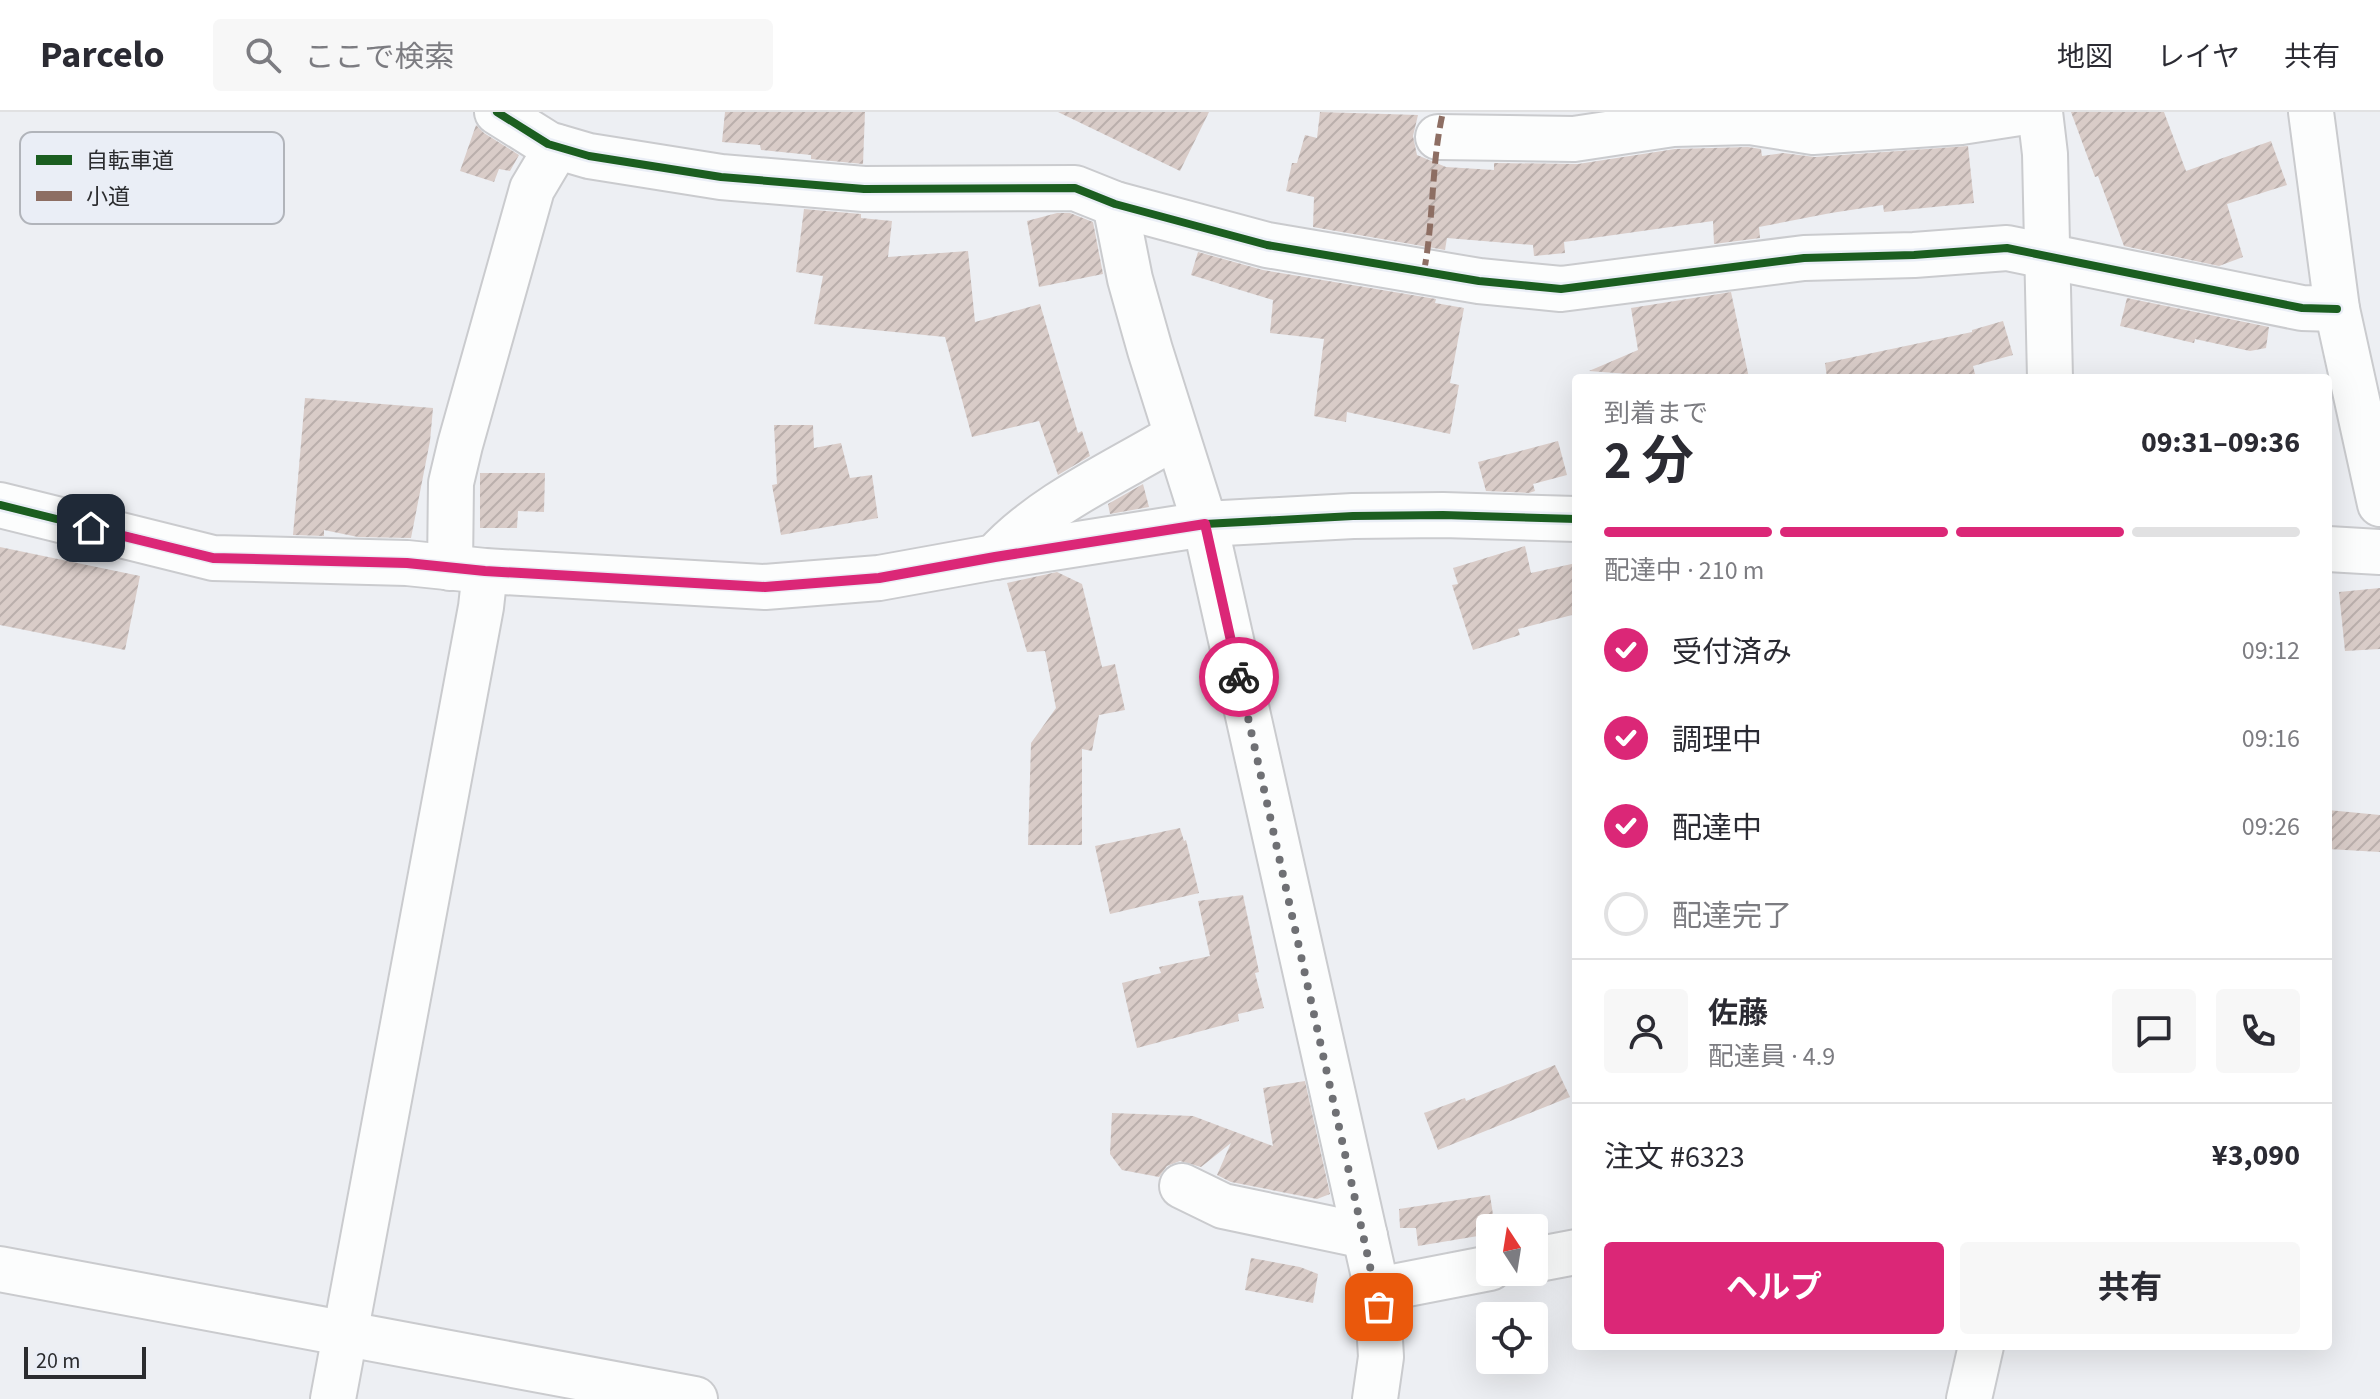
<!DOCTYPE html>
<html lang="ja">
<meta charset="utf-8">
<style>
:root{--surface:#fff;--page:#f7f7f7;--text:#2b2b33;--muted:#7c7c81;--line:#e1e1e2;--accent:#db2777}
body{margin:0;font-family:"Source Sans 3","Noto Sans JP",sans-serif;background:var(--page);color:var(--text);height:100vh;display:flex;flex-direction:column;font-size:30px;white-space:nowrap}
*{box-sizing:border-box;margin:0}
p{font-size:26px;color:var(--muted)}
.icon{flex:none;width:44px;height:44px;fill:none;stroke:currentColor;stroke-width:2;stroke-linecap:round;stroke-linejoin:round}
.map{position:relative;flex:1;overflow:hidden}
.drawer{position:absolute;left:1572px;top:262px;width:760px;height:976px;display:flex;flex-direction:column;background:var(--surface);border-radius:8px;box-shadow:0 8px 32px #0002}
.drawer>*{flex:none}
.needle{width:52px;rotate:348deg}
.fabs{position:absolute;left:1476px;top:1102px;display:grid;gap:16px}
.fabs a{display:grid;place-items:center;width:72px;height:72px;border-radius:8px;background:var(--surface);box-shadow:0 8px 32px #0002;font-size:40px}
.scale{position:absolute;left:24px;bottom:20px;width:122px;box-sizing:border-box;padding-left:8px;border:4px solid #2b2c2f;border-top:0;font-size:22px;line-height:28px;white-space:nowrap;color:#2b2c2f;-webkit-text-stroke:6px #eaeef6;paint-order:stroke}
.pin{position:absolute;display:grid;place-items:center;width:68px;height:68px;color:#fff;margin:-34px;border-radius:16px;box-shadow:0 4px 12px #0006}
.courier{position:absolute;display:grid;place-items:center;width:80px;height:80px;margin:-40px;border:6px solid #db2777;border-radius:50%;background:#fff;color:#222;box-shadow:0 2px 10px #0007}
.overview em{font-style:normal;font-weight:700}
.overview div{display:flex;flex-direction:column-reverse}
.overview{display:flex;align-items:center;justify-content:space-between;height:136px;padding:0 32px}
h1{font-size:52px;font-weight:700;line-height:60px}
.bar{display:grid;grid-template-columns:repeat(4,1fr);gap:12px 8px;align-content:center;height:96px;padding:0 32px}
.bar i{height:10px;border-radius:6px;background:var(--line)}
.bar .current{background:var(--accent)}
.bar p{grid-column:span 4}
.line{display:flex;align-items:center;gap:20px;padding:0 32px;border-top:2px solid var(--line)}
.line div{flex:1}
.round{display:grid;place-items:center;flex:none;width:84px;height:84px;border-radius:8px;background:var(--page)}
ol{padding:0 32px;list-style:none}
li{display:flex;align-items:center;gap:24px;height:88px}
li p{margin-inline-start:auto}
li .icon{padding:8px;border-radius:50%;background:var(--accent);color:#fff;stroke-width:4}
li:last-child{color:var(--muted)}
li i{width:44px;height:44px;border:4px solid var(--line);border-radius:50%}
.action{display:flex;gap:16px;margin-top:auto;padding:16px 32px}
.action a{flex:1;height:92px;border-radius:8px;background:var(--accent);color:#fff;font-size:32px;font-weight:700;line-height:92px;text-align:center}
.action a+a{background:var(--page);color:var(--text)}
header{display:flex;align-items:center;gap:48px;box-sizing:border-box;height:112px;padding:0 40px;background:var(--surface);border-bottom:2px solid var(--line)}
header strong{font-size:38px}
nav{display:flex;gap:44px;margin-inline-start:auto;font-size:28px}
.search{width:560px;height:72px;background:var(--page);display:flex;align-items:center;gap:20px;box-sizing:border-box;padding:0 28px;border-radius:8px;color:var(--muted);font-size:30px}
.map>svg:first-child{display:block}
</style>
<header>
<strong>Parcelo</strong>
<div class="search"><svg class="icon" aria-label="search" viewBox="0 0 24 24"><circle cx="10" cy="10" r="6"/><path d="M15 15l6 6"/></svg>ここで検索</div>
<nav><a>地図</a><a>レイヤ</a><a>共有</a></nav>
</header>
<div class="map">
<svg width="2380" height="1287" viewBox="0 0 2380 1287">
<defs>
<pattern id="building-hatch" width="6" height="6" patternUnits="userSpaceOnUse" patternTransform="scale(2)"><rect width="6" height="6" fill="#d9ccc8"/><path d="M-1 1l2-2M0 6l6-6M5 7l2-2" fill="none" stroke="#baafac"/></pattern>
</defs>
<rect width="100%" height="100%" fill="#edeff3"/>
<!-- building -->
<g fill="url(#building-hatch)">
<path d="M725 0H865L863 52 811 47V43L761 38 760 33 722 30Z"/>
<path d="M1058 0H1209L1180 59Z"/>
<path d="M1320 0 1418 3 1413 24 1417 43 1446 55 1494 58V51L1578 52 1675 37 1748 35 1761 37 1762 44 1783 41 1815 45 1968 34 1974 91 1884 100 1883 93 1831 101 1759 115 1760 126 1714 132 1713 109 1564 130 1565 141 1534 144 1533 133 1447 126 1445 138 1313 115 1314 85 1286 79 1292 51H1297L1305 23 1317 26Z"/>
<path d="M2071 0H2164L2186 59 2271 29 2287 73 2227 92 2243 145 2219 154 2124 134 2098 64 2095 65Z"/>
<path d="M476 13 484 21 519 43 510 59 499 57 494 70 460 59Z"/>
<path d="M804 97 861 102V106L892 109 888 145 968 139 975 210 1040 192 1078 321 1082 319 1090 344 1058 363 1039 309 972 325 945 225 814 212 823 164 796 160Z"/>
<path d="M1057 101H1070L1093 110 1103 162 1039 175 1027 109Z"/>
<path d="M1198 140 1263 158 1436 187 1435 191 1464 196 1450 271 1459 273 1450 322 1347 300 1346 310 1314 304 1324 227 1270 221 1273 188 1191 163Z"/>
<path d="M1731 180 1749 266H1643L1642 263 1589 259 1638 238 1631 196Z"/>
<path d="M2127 186 2269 215 2266 236 2250 239 2195 227 2194 231 2120 214Z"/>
<path d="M2003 209 2013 243 1973 254 1976 266H1827L1825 251 1972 220V218Z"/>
<path d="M305 286 433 296 430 329 411 426 358 425 324 418V424L293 423Z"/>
<path d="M774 313H813L814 336 841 331 850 366 872 363 878 406 781 423 772 373 777 372Z"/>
<path d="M1558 329 1567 363 1533 372 1535 379 1529 381 1486 379 1478 350Z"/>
<path d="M480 361H545L544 400 518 399 517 416H480Z"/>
<path d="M1143 372 1149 395 1110 402 1108 392Z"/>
<path d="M1525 434 1531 461 1576 451V502L1518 517 1520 523 1473 538 1452 473 1458 472 1453 456Z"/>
<path d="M0 435 140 464 125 538 0 513Z"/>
<path d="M1057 460 1082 472 1102 555 1115 552 1125 598 1099 603 1092 639 1082 637V733H1028L1031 631 1056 596 1045 539 1027 540 1007 471Z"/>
<path d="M2380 476V537L2345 539 2339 480Z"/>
<path d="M2328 698 2380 703V740L2328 737Z"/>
<path d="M1180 716 1184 729 1186 728 1199 781 1110 802 1095 734Z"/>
<path d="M1243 783 1259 860 1255 861 1264 896 1238 902 1239 909 1137 936 1122 871 1161 861 1159 855 1210 844 1198 789Z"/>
<path d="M1555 953 1570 985 1438 1038 1424 1001 1465 986 1466 989Z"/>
<path d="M1305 969 1330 1082 1317 1087 1231 1070 1217 1063 1231 1031 1201 1055 1180 1049 1167 1054 1159 1065 1122 1058 1110 1042 1112 1001 1193 1004 1273 1034 1263 976Z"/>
<path d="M1490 1083 1495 1116H1490V1122L1418 1134 1416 1116H1400L1399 1097Z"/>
<path d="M1251 1146 1300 1155 1318 1162 1313 1191 1245 1178Z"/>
</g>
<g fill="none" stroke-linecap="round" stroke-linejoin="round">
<!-- minor casing -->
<g stroke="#cacbce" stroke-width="48">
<g id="minor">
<path d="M497 0 548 32 589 44 721 65 864 77 1075 76 1115 92 1267 133 1479 169 1561 177 1804 146 1914 143 2007 136 2302 196 2337 197"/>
<path d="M2040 0 2045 42 2050 266"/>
<path d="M2311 0 2337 197 2380 392"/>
<path d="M1438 25 1574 27 1673 12 1750 10 1813 20 1961 10 2026 0"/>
<path d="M1115 92 1130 167 1150 238 1205 412 1377 1178 1381 1245 1375 1287"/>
<path d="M0 393 213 446 407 451 485 459 765 475 879 466 995 445 1205 412 1353 404 1443 403 1576 407"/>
<path d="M2328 437 2380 440"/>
<path d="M995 445C1040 394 1118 359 1176 324"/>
<path d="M450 456 451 371 460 333 532 77 557 35"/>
<path d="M1182 1074 1223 1094 1365 1124"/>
<path d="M1534 1148 1576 1140"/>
<path d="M0 1157 695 1287"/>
<path d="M1377 1178 1490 1156"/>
<path d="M333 1287 481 495 485 459"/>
<path d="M1969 1287 1981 1234"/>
</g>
</g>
<!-- minor -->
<use href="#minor" stroke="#fcfdfd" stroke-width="44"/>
<!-- quiet -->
<path stroke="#8d6e63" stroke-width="6" stroke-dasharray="12 6" stroke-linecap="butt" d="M1424 159C1434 107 1431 52 1443 0"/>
<!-- cycleway casing -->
<g stroke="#eaeef6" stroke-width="13">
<g id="cycleway">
<path d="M497 0 548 32 589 44 721 65 864 77 1075 76 1115 92 1267 133 1479 169 1561 177 1804 146 1914 143 2007 136 2302 196 2337 197"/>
<path d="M0 393 213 446 407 451 485 459 765 475 879 466 995 445 1205 412 1353 404 1443 403 1576 407"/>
</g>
</g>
<!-- cycleway -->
<use href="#cycleway" stroke="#1b5e20" stroke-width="8"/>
</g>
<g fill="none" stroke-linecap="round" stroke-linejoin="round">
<!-- done -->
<path stroke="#6f7074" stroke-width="8" stroke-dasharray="0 14.4" d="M1239 565 1379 1195"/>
<!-- route -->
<path stroke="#db2777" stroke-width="10" d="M91 416 213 446 407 451 485 459 765 475 879 466 995 445 1205 412 1239 565"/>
</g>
<!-- legend -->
<rect x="20" y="20" width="264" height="92" rx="12" fill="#eaeef6" stroke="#b1b4ba" stroke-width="2"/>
<rect x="36" y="43" width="36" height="10" fill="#1b5e20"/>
<rect x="36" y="79" width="36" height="10" fill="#8d6e63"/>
<g font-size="22" fill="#2b2c2f">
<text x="86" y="56">自転車道</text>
<text x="86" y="92">小道</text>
</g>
</svg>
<div class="fabs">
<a><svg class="needle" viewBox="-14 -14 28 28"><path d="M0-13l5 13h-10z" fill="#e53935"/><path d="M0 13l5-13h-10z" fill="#7c7c81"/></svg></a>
<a><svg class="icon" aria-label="locate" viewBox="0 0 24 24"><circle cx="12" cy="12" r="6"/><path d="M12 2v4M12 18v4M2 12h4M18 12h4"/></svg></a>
</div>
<div class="scale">20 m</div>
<div class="pin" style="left:1379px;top:1195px;background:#ea580c"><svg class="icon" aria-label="bag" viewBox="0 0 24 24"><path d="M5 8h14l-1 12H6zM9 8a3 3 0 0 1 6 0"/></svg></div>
<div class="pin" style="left:91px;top:416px;background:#1f2937"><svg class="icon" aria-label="home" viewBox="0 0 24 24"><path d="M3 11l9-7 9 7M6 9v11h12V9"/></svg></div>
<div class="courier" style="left:1239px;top:565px"><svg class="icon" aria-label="bike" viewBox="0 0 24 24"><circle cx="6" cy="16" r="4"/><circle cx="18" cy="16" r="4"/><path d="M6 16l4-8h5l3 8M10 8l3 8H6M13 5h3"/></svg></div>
<section class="drawer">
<div class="overview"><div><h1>2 分</h1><p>到着まで</p></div><em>09:31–09:36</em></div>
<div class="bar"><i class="current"></i><i class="current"></i><i class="current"></i><i></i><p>配達中 · 210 m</p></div>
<ol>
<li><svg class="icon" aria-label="check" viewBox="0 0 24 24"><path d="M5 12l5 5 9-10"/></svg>受付済み<p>09:12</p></li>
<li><svg class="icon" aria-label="check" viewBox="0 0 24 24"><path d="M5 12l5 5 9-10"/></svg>調理中<p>09:16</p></li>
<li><svg class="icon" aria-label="check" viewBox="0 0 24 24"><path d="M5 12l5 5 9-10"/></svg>配達中<p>09:26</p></li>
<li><i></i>配達完了</li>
</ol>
<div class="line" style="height:144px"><a class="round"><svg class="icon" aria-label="person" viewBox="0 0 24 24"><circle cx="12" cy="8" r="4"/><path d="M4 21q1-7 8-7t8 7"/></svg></a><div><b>佐藤</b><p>配達員 · 4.9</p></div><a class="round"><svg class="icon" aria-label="chat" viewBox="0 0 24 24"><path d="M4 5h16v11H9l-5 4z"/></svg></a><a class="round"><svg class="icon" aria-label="phone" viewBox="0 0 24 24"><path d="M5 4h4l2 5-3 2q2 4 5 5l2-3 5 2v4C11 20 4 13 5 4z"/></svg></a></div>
<div class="line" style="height:104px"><div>注文 #6323</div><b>¥3,090</b></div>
<div class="action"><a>ヘルプ</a><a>共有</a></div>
</section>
</div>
